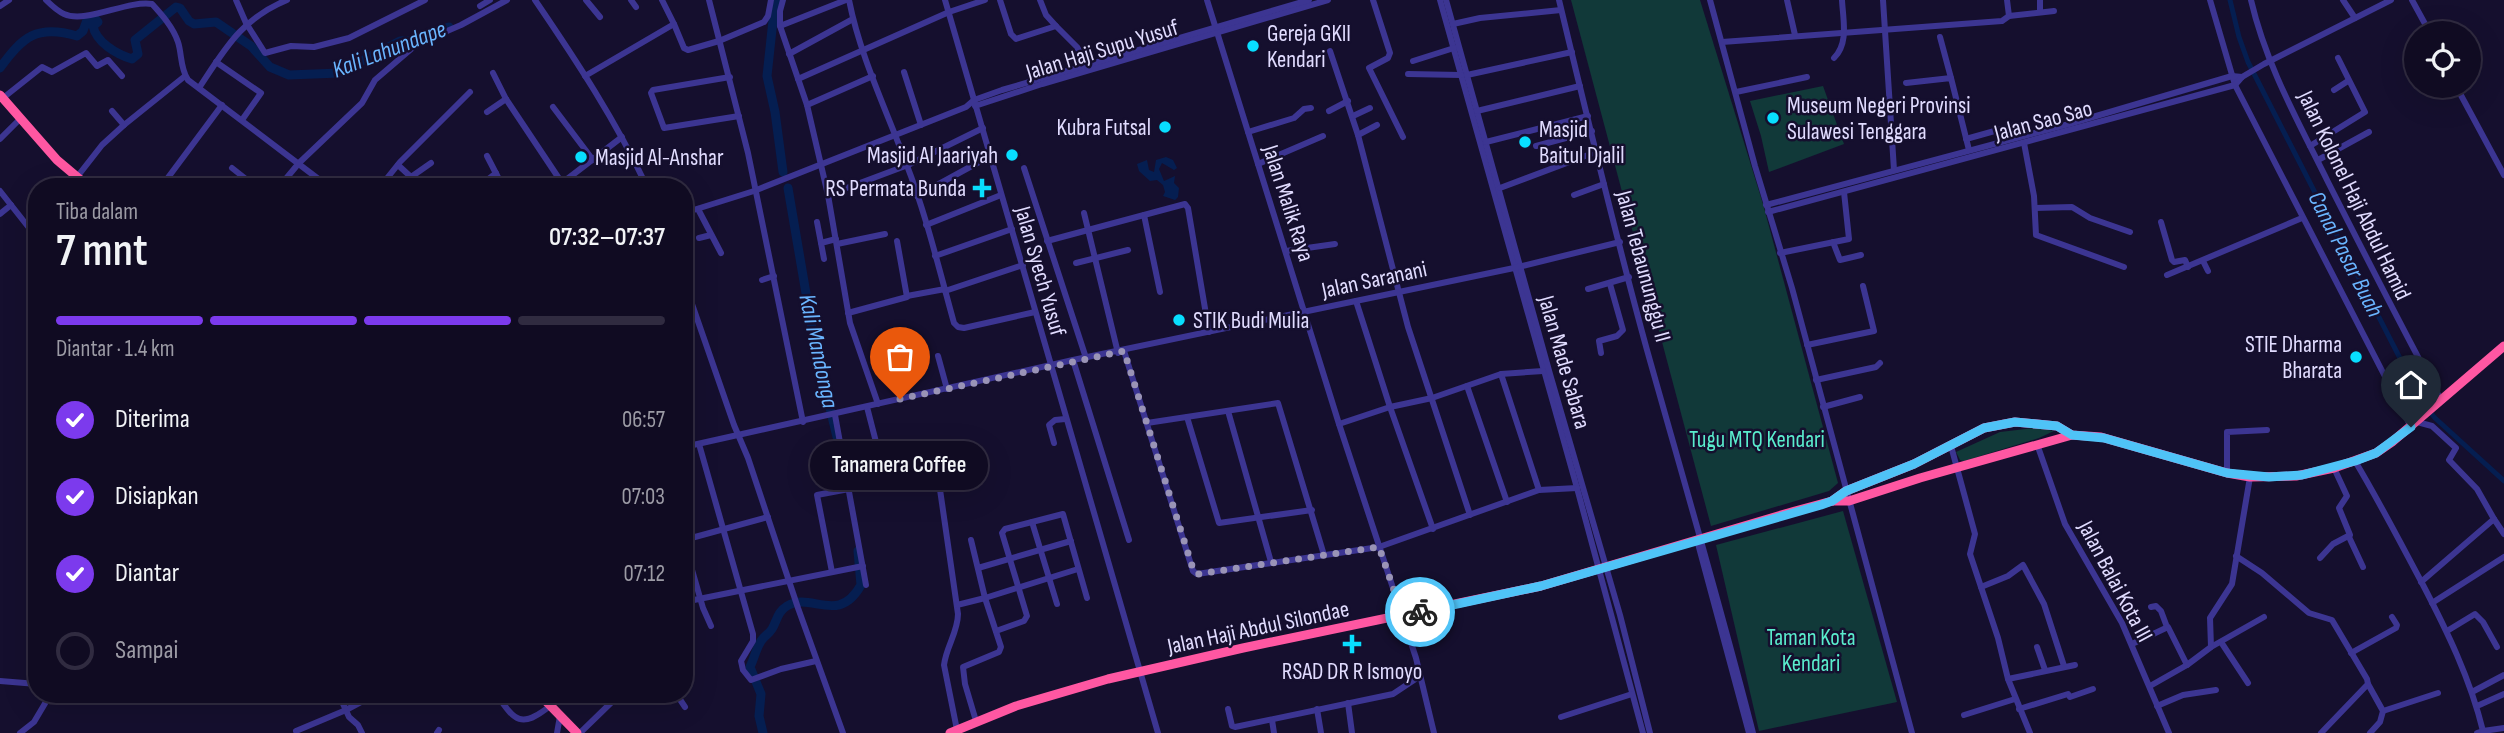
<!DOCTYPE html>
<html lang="id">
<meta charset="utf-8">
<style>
:root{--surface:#100b22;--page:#19142a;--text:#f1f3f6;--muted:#9c9ba5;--line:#302b40;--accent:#7c3aed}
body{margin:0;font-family:"Sofia Sans Condensed",sans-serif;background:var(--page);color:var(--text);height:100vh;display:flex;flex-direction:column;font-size:26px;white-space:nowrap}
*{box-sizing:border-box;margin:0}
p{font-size:23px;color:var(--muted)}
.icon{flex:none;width:38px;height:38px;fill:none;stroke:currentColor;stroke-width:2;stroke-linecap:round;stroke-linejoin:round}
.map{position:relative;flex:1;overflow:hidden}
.drawer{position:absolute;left:28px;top:178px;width:665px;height:525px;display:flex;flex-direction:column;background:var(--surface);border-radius:28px;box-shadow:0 7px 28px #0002,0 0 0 2px var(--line)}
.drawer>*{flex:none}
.fabs{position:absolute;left:2404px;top:21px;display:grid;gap:14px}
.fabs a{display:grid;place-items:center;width:77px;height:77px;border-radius:50%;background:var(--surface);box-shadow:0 7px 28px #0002,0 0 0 2px var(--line);font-size:35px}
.pin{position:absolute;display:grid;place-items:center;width:60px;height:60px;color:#fff;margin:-72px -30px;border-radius:50% 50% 50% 0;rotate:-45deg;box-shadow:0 0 7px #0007}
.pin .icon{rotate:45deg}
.courier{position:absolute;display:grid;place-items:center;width:70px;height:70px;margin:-35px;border:5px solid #4fc3f7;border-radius:50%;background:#fff;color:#222;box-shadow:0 2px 9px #0007}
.bubble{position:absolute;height:49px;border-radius:24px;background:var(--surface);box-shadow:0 7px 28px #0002,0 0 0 2px var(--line);font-size:23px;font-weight:600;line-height:49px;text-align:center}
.overview em{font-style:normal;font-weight:600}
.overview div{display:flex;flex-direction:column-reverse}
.overview{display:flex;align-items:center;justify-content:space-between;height:119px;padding:0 28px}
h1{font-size:46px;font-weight:600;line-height:52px}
.bar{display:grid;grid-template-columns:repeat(4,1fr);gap:10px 7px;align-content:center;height:84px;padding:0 28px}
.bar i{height:9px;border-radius:5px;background:var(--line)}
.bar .selected{background:var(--accent)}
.bar p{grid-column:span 4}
ol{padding:0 28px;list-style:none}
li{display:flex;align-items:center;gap:21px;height:77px}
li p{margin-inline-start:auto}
li .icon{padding:7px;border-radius:50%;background:var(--accent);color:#fff;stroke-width:4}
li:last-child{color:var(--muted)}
li i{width:38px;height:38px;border:4px solid var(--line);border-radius:50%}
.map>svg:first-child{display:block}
</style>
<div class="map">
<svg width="2504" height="733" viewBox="0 0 2504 733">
<rect width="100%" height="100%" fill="#150f2e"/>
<!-- green -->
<g fill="#113939">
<path d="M1571 0H1700L1763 204 1838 483 1829 491 1711 526Z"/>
<path d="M1823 86 1844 144 1769 172 1761 136 1750 101Z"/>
<path d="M2034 428 2054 431 2039 438 1964 461 1960 460 1956 452 2000 432Z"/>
<path d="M1843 511 1897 702 1759 731 1716 545Z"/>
</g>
<!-- water -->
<path fill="#051e51" d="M1166 157 1173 160 1177 168 1174 170 1162 163 1159 169 1164 181 1175 176 1174 183 1179 188 1178 197 1175 200 1163 196 1165 192 1163 185 1157 180 1150 181 1139 171 1137 164 1147 160 1149 170 1154 172 1156 160Z"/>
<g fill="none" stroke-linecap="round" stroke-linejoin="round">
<!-- canal -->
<path stroke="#051e51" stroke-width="5" d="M2230 0 2239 37 2248 62 2424 405 2435 418 2504 481"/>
<!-- river -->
<g stroke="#051e51" stroke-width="9">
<path d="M779 0 774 11 767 76 775 112 783 172"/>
<path d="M0 68C22 37 37 24 77 36L83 31 87 20 94 17 98 22 93 26C96 42 116 54 132 59L138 54 135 40 176 7 180 8 189 21 194 24 216 22 251 46 270 67 289 75 339 73 400 41 417 40 449 27"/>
<path d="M788 188 815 346 837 437"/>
<path d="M763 733 759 716 761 694 750 667C754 659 756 649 761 641 764 636 769 634 772 629 777 621 777 612 787 606 811 591 838 626 861 585L858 551"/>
</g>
<!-- minor -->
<g stroke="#3c3592" stroke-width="6">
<path d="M46 0C51 5 57 11 64 14 86 24 127 0 152 4 162 15 173 27 178 42 182 54 180 68 188 80L329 187"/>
<path d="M236 0 246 23 265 53 291 46 314 47 349 38 425 0"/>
<path d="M535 0C576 60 616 121 647 187"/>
<path d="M586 0 600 17"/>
<path d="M631 0 636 7"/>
<path d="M709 0 748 153 803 422"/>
<path d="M783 0 780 11V26L807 105 828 195 850 323 878 404"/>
<path d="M849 0C860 56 886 109 906 163 926 214 939 269 954 323L958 327 964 328 1035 312"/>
<path d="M945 0 1158 733"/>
<path d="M1000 0 1011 34 1016 39 1056 26 1046 15 1040 0"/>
<path d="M1207 0 1339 424 1416 658 1434 733"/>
<path d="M1373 0 1390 53 1388 58 1369 68 1403 137"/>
<path d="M1440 0 1577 488 1643 733"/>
<path d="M1446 0 1550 374 1620 615 1650 733"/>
<path d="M1559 0C1587 117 1615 234 1647 350 1683 478 1720 604 1753 733"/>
<path d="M1710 0 1755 166 1792 288 1912 733"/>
<path d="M1787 0 1795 35"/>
<path d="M1883 0 1894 170"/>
<path d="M2007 0 2009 16"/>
<path d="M2040 0V12"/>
<path d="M2210 0 2235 85 2411 427"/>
<path d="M2251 0C2266 65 2299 123 2328 182 2365 255 2402 328 2441 400"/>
<path d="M2343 0 2355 18"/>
<path d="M2412 0 2430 33"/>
<path d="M0 6 9 0"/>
<path d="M480 6 490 0"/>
<path d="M674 24 684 48 688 50 719 41 764 22 768 16 771 0"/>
<path d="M1453 24 1480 18 1561 10"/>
<path d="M780 26 846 0"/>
<path d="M1056 26 1077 47 1088 68"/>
<path d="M1940 37 1951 78"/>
<path d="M1722 42 2002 21 2009 16 2054 11"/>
<path d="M1330 51 1358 135 1408 327 1470 515"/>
<path d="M789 54 853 19"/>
<path d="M1834 58C1849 43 1843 20 1842 0"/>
<path d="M1413 61 1454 48"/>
<path d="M216 62 261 93 242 120"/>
<path d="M904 72 921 125"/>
<path d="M493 73 506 99 562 183 557 187"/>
<path d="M1408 74 1461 75"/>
<path d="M1467 75 1572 52"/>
<path d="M585 76 674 24 662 0"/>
<path d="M730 77 653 90 651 93 664 128 739 116"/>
<path d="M798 79 949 12 985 0"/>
<path d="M1906 83 1951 78 1969 150"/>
<path d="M2456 86 2504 175"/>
<path d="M199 88C225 49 241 19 287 0"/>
<path d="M2334 90 2348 81"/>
<path d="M1736 92 1807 77"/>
<path d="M3 98 42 67 52 72 86 53 97 66 108 60 122 76"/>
<path d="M807 105 873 76"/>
<path d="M975 106 1042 84 1328 0"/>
<path d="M553 107 593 160"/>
<path d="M1329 111 1348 101"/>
<path d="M1477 111 1580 86"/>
<path d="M487 112 506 99"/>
<path d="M1353 116 1370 108"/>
<path d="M124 125 185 76"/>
<path d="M1248 132 1294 118 1304 109 1311 108"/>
<path d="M1358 135 1377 125"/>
<path d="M0 139 20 119"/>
<path d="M1966 139 2016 125"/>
<path d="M1486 142 1588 116"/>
<path d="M2024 143 2034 196 2036 235 2124 267"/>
<path d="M1536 146 1592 131"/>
<path d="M2310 146 2365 112 2338 58"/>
<path d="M487 156 503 187"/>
<path d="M2318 160 2369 132"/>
<path d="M1258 164 1323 136"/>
<path d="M398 165 411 177 431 163"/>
<path d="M232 168 256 187"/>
<path d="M1024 168 1086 358"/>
<path d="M77 177 102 145 124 125 112 111"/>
<path d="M562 183 622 137"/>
<path d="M161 187 222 105"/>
<path d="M279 187 299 163 362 103 375 80 417 44 461 25 507 0"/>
<path d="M380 187 400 162 470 92"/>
<path d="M478 187 496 173"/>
<path d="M1500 188 1596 152"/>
<path d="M0 191 37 238"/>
<path d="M828 195 908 165 983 128"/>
<path d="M1574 195 1604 184"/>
<path d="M917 196 990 156"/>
<path d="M1766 205 2069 124 2232 76 2242 77"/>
<path d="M2035 208 2072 207 2090 218 2130 232"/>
<path d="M698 209 721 253"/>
<path d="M1768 212 2235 85 2242 77 2264 64 2391 0"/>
<path d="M684 213 754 191 966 107 974 100 1002 90 1309 0"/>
<path d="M1084 213 1118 353"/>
<path d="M0 214 11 205"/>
<path d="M1144 215 1160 292"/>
<path d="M817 222 821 243"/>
<path d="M2161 222 2172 260 2174 262 2185 260 2188 267"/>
<path d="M926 225 1001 195"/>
<path d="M699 238 711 235"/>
<path d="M1047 241 1185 204 1188 208 1209 332"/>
<path d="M1833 242 1840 260 1861 255"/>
<path d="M837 244 885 234"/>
<path d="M1286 251 1335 244"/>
<path d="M1780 253 1849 239 1844 192"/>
<path d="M935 256 1012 229"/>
<path d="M824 259 821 243 836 239"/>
<path d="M2203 261 2208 271"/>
<path d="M1076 263 1128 250"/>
<path d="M2167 275 2302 218"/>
<path d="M762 280 774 276"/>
<path d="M684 281 734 425 748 458 798 608 843 733"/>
<path d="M1588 289 1629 277"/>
<path d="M945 291 1023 265"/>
<path d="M907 296 945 289"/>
<path d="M1356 301 1390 407 1433 529"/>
<path d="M848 313 907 297 897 241"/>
<path d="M1807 345 1874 331 1863 286"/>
<path d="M1124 351 1193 571 1197 574 1379 547 1539 490 1577 488"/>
<path d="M1601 353 1599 341 1617 336 1623 330 1610 284"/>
<path d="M938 356 947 389"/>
<path d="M1073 360 1129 540"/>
<path d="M1501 374 1539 490"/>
<path d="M1816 380 1876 367 1880 363"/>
<path d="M1467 386 1507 502"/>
<path d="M867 407 885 477"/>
<path d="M1823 407 1860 397"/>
<path d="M1228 411 1271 562"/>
<path d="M835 415 866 585"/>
<path d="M1187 417 1219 523 1312 510"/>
<path d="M2417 422 2432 426 2456 448 2449 460 2477 489 2494 519"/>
<path d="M1147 423 1278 403 1324 555"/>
<path d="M1339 424 1390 407 1432 398 1501 374 1543 371"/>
<path d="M1054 443 1049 425 1055 420 1065 419"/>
<path d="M699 444 753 634V641L741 661 743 670 751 680 781 669 816 661"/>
<path d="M2037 444 2065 524 2122 623 2169 733"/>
<path d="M1951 446 1975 534 1970 554 1998 638 2008 679 2030 733"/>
<path d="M684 447 1073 360 1514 268 1620 242"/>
<path d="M935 455 958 614C958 632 946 647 944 665L957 730"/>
<path d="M2355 461C2379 501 2400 542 2422 583 2447 631 2470 678 2483 731L2477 733"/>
<path d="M938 470C956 464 966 456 978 475"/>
<path d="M2227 473V432L2267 430"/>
<path d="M1032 522 1057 604"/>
<path d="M2349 537 2363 567"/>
<path d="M684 540 768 517"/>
<path d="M971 540 985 598 1001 647 999 652 963 667 965 684 976 721"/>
<path d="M1697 540 1749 733"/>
<path d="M684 542 703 608 711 626"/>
<path d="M2236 556 2262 573 2309 613 2332 620 2367 679 2368 684 2321 733"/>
<path d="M2320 558 2333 544 2350 535 2339 508 2347 496 2334 468"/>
<path d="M978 568 1071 541"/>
<path d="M832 572 817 495 849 489"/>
<path d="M2421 582 2494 519 2504 534"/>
<path d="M1981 587 2008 576 2023 565 2044 604 2064 666"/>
<path d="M684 602 863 566"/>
<path d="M2432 603 2504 557"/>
<path d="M957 605 985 598 1078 569"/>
<path d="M2151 607 2156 606 2161 611 2167 627"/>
<path d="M996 631 1024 621 1027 616 1002 533 1005 529 1063 514 1087 598"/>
<path d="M2447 631 2475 614 2483 622 2497 647"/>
<path d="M2221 642 2248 683"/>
<path d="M2132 644 2168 627 2187 665"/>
<path d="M2037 647 2045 670"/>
<path d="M2211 647 2264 617"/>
<path d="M2351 653 2396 628 2397 625 2392 617"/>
<path d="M2008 679 2075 665"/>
<path d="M0 681 37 684"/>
<path d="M2368 684 2383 711 2380 722 2370 733"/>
<path d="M2150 686 2187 665 2211 647 2210 618 2232 584 2250 477"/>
<path d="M2472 692 2504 675"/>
<path d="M339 695 349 717 358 725 362 733"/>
<path d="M497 695C515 721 521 729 550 706"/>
<path d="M677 695 685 707"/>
<path d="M1348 703 1352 733"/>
<path d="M2157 706 2183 695 2216 690"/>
<path d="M2477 706 2504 694"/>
<path d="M1228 709 1232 726 1235 727 1393 694 1420 676"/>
<path d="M1317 709 1321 733"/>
<path d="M2019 709 2068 694 2070 697 2093 689"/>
<path d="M2383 711 2438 693"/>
<path d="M1964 715 2015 699"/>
<path d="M1561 717 1632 694"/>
<path d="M1272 720 1274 733"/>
<path d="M296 731 346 710 374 695"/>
<path d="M2483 731 2504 728"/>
<path d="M20 733 34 722 50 695"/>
<path d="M437 733 439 730"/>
<path d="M557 733 560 716"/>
<path d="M580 733 619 695"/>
</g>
<!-- highway -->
<g stroke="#ff57a2" stroke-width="9">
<path d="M0 95 57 160 89 187"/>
<path d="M1832 501 1846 491 1914 464 1984 428 2015 422 2057 426 2072 435 2101 437 2227 473 2250 477 2296 476 2334 468 2376 453 2392 442 2504 346"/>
<path d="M540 695 577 733"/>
<path d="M950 733 1016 706 1108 679 1243 648 1541 586 1795 511 1832 501H1849L1920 478 2072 435"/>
</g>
</g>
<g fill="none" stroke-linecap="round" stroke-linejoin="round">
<!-- done -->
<path stroke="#9a94b6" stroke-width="7" stroke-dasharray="0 12.6" d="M900 399 1124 351 1194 572 1198 574 1379 547 1403 616 1420 612"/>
<!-- route -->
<path stroke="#4fc3f7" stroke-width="9" d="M1420 612 1541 586 1821 505 1832 501 1846 491 1914 464 1984 428 2015 422 2057 426 2072 435 2104 438 2227 473 2269 477 2302 475 2355 461 2376 453 2411 427"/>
</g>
<!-- markers -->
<g fill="#08deff" stroke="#150f2e" stroke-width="2.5">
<circle cx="1253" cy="46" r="7"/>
<circle cx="1773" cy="118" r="7"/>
<circle cx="1165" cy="127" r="7"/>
<circle cx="1525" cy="142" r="7"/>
<circle cx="1012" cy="155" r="7"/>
<circle cx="581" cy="157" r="7"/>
<path d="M978.5 177.5h7v7h7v7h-7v7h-7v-7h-7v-7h7z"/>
<circle cx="1179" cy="320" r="7"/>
<circle cx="2356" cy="357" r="7"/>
<path d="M1348.5 633.5h7v7h7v7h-7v7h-7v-7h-7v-7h7z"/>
</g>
<g text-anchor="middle" stroke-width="5" stroke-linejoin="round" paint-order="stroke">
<!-- poi labels -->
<g font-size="23" fill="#e1dcff" stroke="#150f2e" text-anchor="start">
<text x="1267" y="41">Gereja GKII<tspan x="1267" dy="26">Kendari</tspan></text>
<text x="1787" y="113">Museum Negeri Provinsi<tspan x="1787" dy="26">Sulawesi Tenggara</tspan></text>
<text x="1151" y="135" text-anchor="end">Kubra Futsal</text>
<text x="1539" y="137">Masjid<tspan x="1539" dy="26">Baitul Djalil</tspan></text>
<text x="998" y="163" text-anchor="end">Masjid Al Jaariyah</text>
<text x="595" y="165">Masjid Al-Anshar</text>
<text x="966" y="196" text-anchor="end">RS Permata Bunda</text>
<text x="1193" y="328">STIK Budi Mulia</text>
<text x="2342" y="352" text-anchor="end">STIE Dharma<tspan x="2342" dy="26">Bharata</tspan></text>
<text x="1352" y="679" text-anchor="middle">RSAD DR R Ismoyo</text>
</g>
<!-- street labels -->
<g font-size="23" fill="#e1dcff" stroke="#150f2e">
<text transform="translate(1102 49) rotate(-17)" y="8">Jalan Haji Supu Yusuf</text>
<text transform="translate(2043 120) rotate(-15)" y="8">Jalan Sao Sao</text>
<text transform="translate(2355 195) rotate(64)" y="8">Jalan Kolonel Haji Abdul Hamid</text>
<text transform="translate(1289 203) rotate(72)" y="8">Jalan Malik Raya</text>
<text transform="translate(1644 266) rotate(75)" y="8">Jalan Tebaununggu II</text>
<text transform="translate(1041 271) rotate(74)" y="8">Jalan Syech Yusuf</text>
<text transform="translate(1374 279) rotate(-12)" y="8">Jalan Saranani</text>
<text transform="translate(1565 362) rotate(74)" y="8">Jalan Made Sabara</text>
<text transform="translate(2116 581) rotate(62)" y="8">Jalan Balai Kota III</text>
<text transform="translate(1258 627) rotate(-12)" y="8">Jalan Haji Abdul Silondae</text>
</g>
<!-- park labels -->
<g font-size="23" fill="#5aedcd" stroke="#150f2e">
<text x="1757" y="447">Tugu MTQ Kendari</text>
<text x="1811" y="645">Taman Kota<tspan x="1811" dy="26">Kendari</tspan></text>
</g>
<!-- water labels -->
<g font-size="24" font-style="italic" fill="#6ab5ff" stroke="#150f2e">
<text transform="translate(389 49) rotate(-21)" y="8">Kali Lahundape</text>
<text transform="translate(2346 254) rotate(63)" y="8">Canal Pasar Buah</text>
<text transform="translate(819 351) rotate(78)" y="8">Kali Mandonga</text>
</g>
</g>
</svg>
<div class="fabs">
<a><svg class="icon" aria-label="locate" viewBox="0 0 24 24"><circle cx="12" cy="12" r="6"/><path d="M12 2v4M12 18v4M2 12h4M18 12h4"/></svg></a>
</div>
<div class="pin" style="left:900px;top:399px;background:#ea580c"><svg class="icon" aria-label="bag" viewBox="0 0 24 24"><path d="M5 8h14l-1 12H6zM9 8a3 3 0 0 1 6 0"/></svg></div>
<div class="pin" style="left:2411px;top:427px;background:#1f2937"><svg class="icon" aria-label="home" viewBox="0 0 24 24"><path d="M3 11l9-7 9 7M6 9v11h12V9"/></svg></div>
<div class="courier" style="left:1420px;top:612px"><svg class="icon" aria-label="bike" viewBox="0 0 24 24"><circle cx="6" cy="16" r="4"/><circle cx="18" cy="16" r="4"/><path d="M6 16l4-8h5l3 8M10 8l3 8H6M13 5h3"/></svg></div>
<div class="bubble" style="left:810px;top:441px;width:178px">Tanamera Coffee</div>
<section class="drawer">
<div class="overview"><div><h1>7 mnt</h1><p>Tiba dalam</p></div><em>07:32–07:37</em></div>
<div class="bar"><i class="selected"></i><i class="selected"></i><i class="selected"></i><i></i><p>Diantar · 1.4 km</p></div>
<ol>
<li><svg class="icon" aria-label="check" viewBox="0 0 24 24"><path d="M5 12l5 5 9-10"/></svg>Diterima<p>06:57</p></li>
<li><svg class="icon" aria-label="check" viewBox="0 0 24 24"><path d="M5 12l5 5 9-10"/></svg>Disiapkan<p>07:03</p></li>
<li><svg class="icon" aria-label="check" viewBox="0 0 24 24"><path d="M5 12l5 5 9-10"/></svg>Diantar<p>07:12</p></li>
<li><i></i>Sampai</li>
</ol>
</section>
</div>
